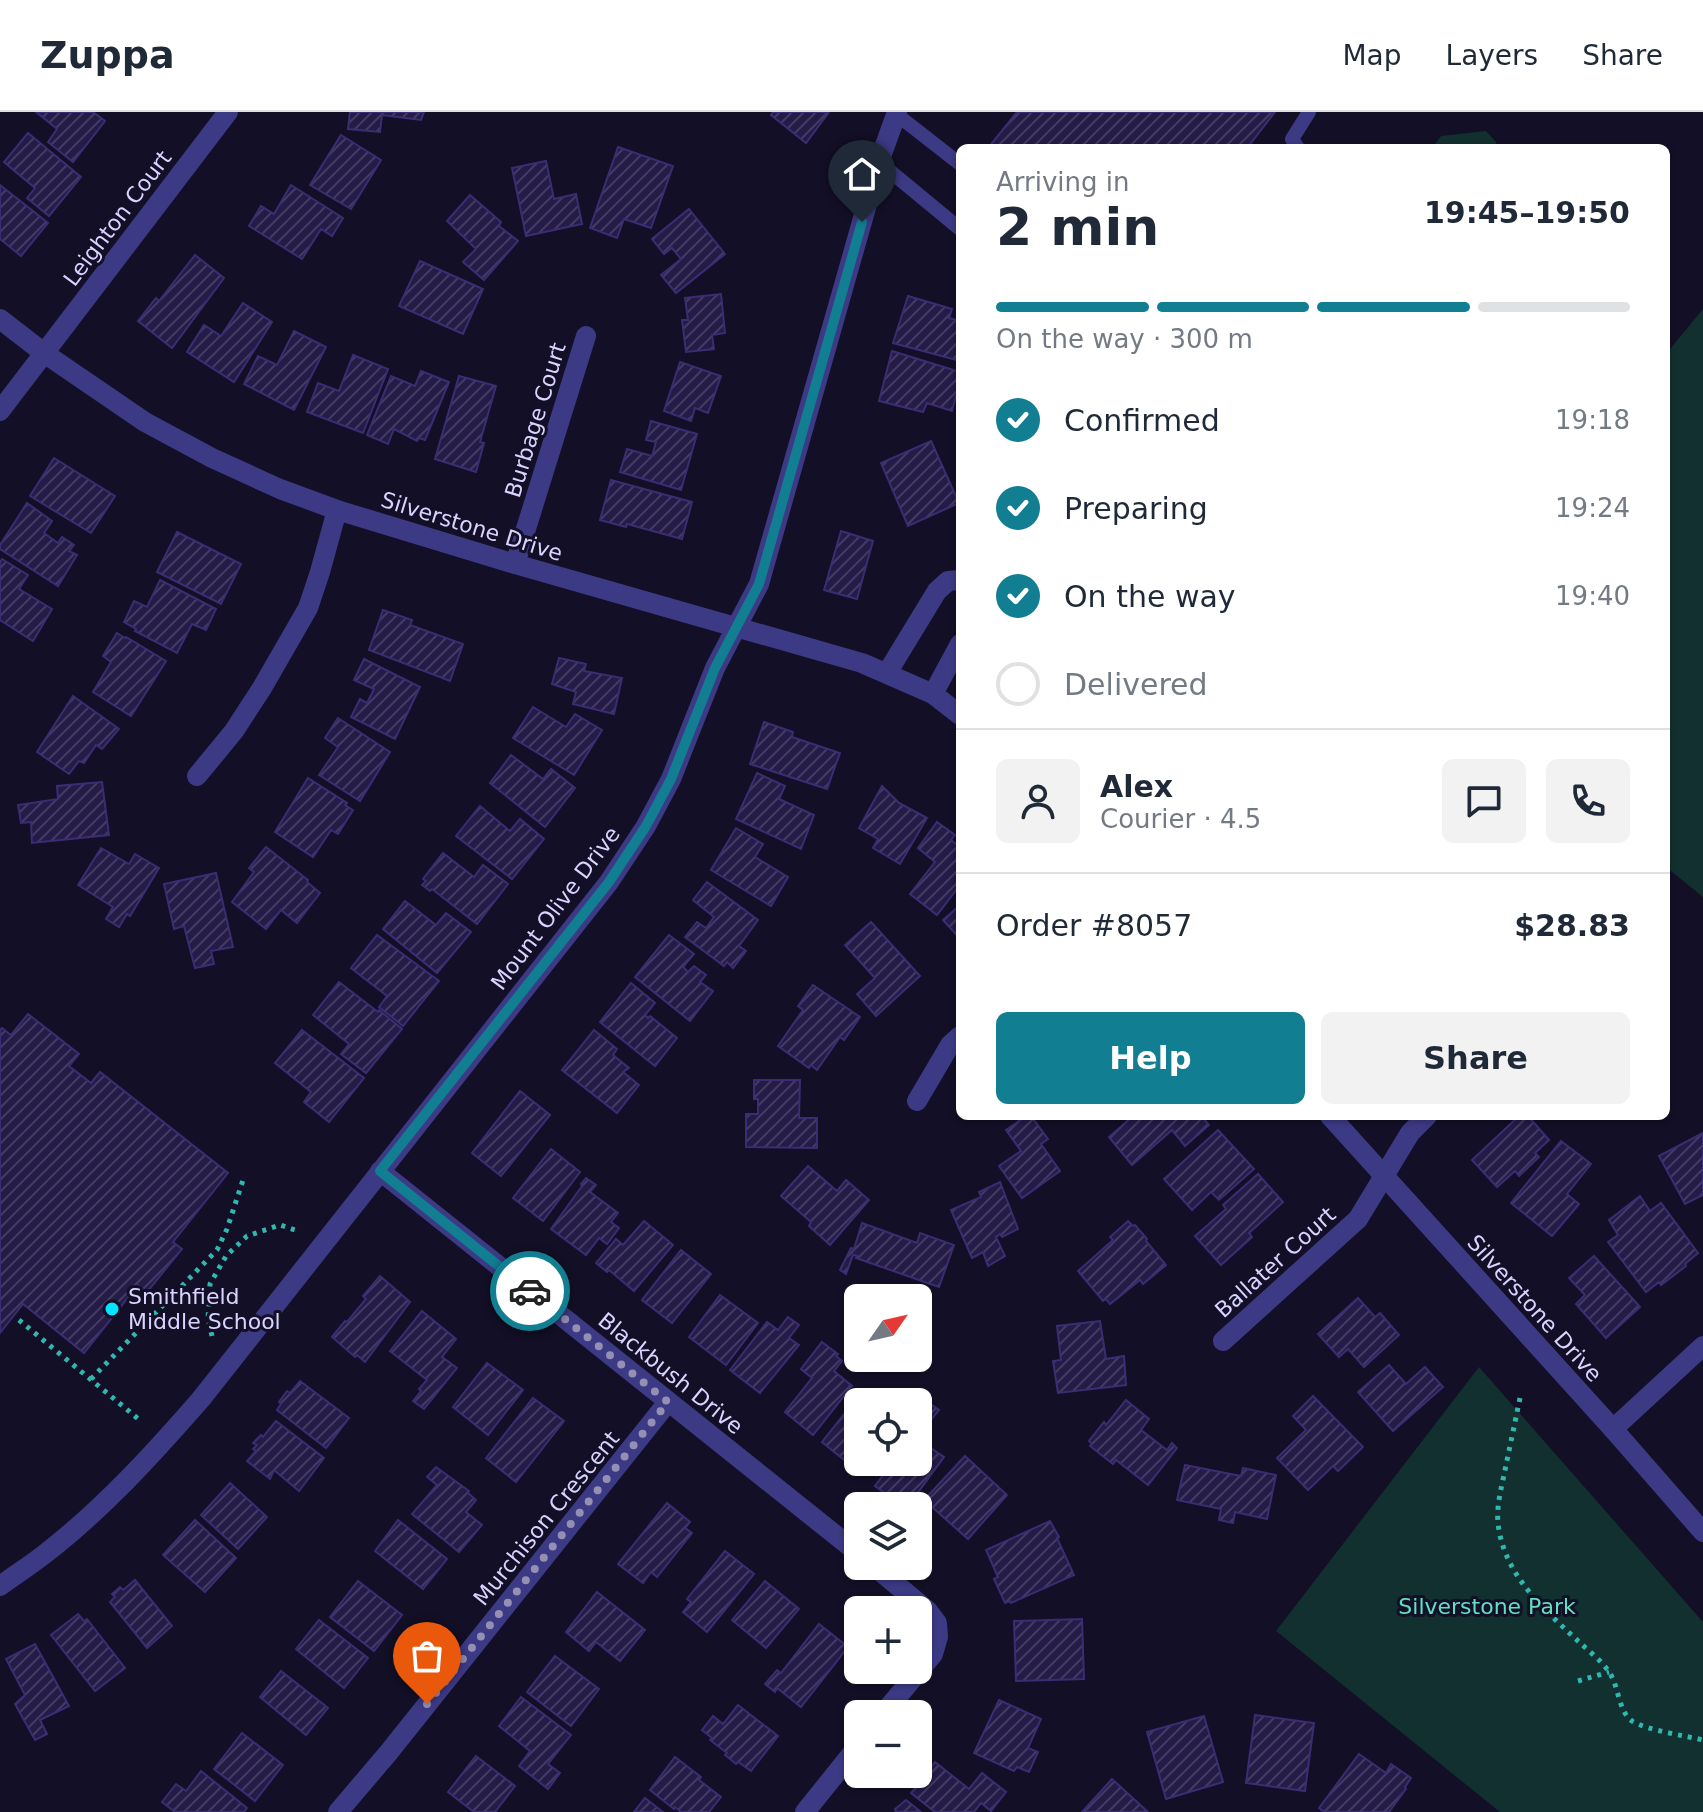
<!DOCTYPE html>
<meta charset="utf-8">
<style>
:root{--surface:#fff;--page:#f2f2f3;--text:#1f2937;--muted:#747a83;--line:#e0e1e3;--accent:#117e91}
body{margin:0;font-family:"DejaVu Sans",sans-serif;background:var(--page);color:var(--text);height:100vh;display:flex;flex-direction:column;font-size:30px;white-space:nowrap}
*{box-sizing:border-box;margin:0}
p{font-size:26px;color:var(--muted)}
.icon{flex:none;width:44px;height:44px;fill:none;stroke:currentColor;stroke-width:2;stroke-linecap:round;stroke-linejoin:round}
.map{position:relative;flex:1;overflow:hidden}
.sheet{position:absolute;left:956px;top:32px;width:714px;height:976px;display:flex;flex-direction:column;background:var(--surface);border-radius:12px;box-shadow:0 2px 6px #0004}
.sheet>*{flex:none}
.needle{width:52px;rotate:56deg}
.fabs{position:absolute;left:844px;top:1172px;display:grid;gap:16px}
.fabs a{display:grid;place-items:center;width:88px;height:88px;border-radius:12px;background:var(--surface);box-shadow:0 2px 6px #0004;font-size:40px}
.pin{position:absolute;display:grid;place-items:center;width:68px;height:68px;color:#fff;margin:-82px -34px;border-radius:50% 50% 50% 0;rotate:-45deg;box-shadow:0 0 8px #0007}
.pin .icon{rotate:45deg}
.courier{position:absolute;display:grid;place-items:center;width:80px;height:80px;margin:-40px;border:6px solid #117e91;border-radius:50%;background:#fff;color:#222;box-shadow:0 2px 10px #0007}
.overview em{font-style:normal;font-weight:700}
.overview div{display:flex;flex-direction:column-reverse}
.overview{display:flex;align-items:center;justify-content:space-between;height:136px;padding:0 40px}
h1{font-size:52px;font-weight:700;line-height:60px}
.bar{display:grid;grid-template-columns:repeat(4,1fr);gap:12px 8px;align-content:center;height:96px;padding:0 40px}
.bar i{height:10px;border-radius:6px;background:var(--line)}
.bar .current{background:var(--accent)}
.bar p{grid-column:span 4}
.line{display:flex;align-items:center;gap:20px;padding:0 40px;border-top:2px solid var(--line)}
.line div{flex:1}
.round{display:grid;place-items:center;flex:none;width:84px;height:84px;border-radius:12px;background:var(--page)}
ol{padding:0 40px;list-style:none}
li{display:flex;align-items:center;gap:24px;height:88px}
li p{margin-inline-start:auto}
li .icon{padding:8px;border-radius:50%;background:var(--accent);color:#fff;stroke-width:4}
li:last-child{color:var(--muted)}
li i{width:44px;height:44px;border:4px solid var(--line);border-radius:50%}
.action{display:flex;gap:16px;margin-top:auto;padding:16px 40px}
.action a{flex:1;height:92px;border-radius:12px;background:var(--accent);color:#fff;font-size:32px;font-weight:700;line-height:92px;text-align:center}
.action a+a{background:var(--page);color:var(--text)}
header{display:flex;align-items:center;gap:48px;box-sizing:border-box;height:112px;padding:0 40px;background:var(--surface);border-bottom:2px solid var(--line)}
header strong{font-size:38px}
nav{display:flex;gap:44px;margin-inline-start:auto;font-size:28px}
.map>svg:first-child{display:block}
</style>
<header>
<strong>Zuppa</strong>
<nav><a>Map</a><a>Layers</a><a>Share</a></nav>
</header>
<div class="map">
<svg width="1703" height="1700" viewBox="0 0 1703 1700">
<defs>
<pattern id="building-hatch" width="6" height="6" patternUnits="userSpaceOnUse" patternTransform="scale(2)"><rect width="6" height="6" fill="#241b47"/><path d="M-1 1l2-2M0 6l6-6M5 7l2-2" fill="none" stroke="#433b63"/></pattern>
</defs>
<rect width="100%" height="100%" fill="#130f26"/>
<!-- green -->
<g fill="#12302f">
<path d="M1486 19 1496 30 1497 36H1432L1441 24Z"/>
<path d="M1703 197V785L1666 755V242Z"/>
<path d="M1479 1255 1703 1510V1700H1500L1276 1519Z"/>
</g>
<!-- building -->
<g fill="url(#building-hatch)" stroke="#3b2d73" stroke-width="2">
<path d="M36 0H93L105 9 73 50 48 30 57 17Z"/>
<path d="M350 0H424L421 8 382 3 380 20 348 17Z"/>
<path d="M773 0H829L806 31 771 3Z"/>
<path d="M1017 0H1275L1247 36H988Z"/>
<path d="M28 21 81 65 49 104 27 86 35 76 4 50Z"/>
<path d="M341 23 381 48 351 97 310 73Z"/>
<path d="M618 35 673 54 651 116 624 107 617 126 590 116Z"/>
<path d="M546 49 554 87 576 82 582 112 526 124 512 56Z"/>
<path d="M0 73 48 111 21 144 0 127Z"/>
<path d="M291 73 343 106 332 124 321 117 302 147 249 114 261 94 274 102Z"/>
<path d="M470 83 501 110 499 114 518 129 484 168 463 150 476 137 447 109Z"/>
<path d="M689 97 725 142 676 181 661 163 681 147 672 136 664 142 652 127Z"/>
<path d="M195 143 224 166 172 236 138 209 156 186 159 189Z"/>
<path d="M420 149 483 177 463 222 399 194Z"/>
<path d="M721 182 725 221 712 223 714 237 686 240 682 208H688L685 186Z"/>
<path d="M908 184 952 197 949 206 960 209V249L893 231Z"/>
<path d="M243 191 272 210 234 270 187 240 204 213 221 224Z"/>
<path d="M294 219 326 235 294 298 244 272 258 244 277 253Z"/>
<path d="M892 239 960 260V284H956L952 299 927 291 923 300 879 289Z"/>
<path d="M353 243 388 257 363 321 307 300 318 271 339 279Z"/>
<path d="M680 250 721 264 708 301 695 296 691 309 664 299Z"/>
<path d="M421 259 449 270 425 328 419 326 417 329 394 317 388 332 367 323 391 264 415 274Z"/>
<path d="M459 264 496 274 480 330 484 331 476 360 435 347Z"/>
<path d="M651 309 697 322 681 378 620 360 627 337 652 344 656 330 646 328Z"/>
<path d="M931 329 959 391 908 414 881 351Z"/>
<path d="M54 346 115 384 91 421 30 384Z"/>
<path d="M611 368 692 390 682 427 627 412 626 415 600 408Z"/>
<path d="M27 391 52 409 44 421 58 431 62 425 74 433 69 439 77 443 58 474 0 437V433Z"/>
<path d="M841 419 873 429 857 487 824 478Z"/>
<path d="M177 420 241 452 221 492 157 460Z"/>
<path d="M2 447 28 463 19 477 52 497 33 529 0 508V450Z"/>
<path d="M160 468 216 497 206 518 192 512 177 541 135 519 136 517 124 510 134 489 147 495Z"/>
<path d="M383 498 412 508 410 513 463 532 450 569 369 538Z"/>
<path d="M117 521 125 526 126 525 166 549 131 604 93 580 111 550 103 544Z"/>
<path d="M559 546 586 552 584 559 622 566 614 602 573 592 576 580 552 572Z"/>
<path d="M364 547 420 575 395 627 351 605 360 587 367 591 374 577 354 568Z"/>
<path d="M73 584 119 617 102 637 96 633 84 651 79 649 69 662 37 640Z"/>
<path d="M533 595 566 615 575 602 602 618 574 663 513 626Z"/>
<path d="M338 606 390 640 360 689 319 663 338 635 325 626Z"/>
<path d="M764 610 793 620 792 625 840 641 827 677 750 652Z"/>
<path d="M511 643 543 667 551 657 575 676 545 715 490 671Z"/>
<path d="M757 661 785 674 779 687 814 703 801 737 736 707Z"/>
<path d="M308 666 347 691 345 693 353 698 338 722 331 718 313 745 275 720Z"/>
<path d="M102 670 109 723 32 731 31 710 21 711 18 693 58 687 57 674Z"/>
<path d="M882 674 899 691 927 706 900 752 873 736 878 727 859 716Z"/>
<path d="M480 694 510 719 520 707 544 727 512 767 456 724Z"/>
<path d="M937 710 955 723 951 728 960 735V773L937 803 910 782 935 750 918 736Z"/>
<path d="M736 716 763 732 755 745 788 765 771 794 711 758Z"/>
<path d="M266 735 308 768 307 770 320 781 297 811 281 798 266 817 232 790 254 760 249 756Z"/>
<path d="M101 736 129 752 135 742 159 756 130 804 127 802 119 815 106 807 113 795 78 773Z"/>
<path d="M443 741 474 765 483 753 508 772 477 812 432 777 430 779 422 773 426 769 423 767Z"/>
<path d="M216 761 233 835 211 839 214 852 195 856 184 814 174 817 164 772Z"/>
<path d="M707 770 758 808 739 834 746 839 733 856 727 850 724 854 685 825 697 810 706 816 714 805 693 788Z"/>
<path d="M405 789 436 813 446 801 471 820 437 861 383 817Z"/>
<path d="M960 793V827L943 808Z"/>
<path d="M871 810 920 864 876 904 857 882 875 866 845 833Z"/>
<path d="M377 823 439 869 403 914 379 895 387 884 351 856Z"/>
<path d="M669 823 694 842 683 855 688 860 694 854 706 863 700 870 713 879 690 909 635 865Z"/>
<path d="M339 870 378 900 379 898 402 917 366 961 341 942 349 932 313 903Z"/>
<path d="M631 871 655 891 645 903 648 906 650 904 677 926 655 954 600 910Z"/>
<path d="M813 873 860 905 844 928 840 925 817 958 811 953 809 956 778 934 803 898 798 894Z"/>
<path d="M28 902 79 942 69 954 91 971 100 960 228 1061 173 1130 182 1137 147 1180 138 1173 84 1241 23 1192 0 1221V918L2 916 11 923Z"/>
<path d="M302 918 364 966 329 1010 304 990 311 980 275 951Z"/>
<path d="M594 918 617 937 613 943 629 956 623 960 639 973 617 1001 562 958Z"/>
<path d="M754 968H800L799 1006H817V1036L746 1035V1002H758V987H754Z"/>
<path d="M520 979 550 1003 501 1064 472 1041Z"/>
<path d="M1026 1004H1031L1048 1027 1041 1032 1060 1059 1022 1086 999 1054 1021 1039 1006 1018Z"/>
<path d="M1133 1004H1201L1209 1013 1185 1034 1172 1018 1132 1053 1109 1025Z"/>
<path d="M1519 1004H1528L1549 1028 1535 1041 1539 1045 1519 1064 1515 1059 1497 1075 1472 1048Z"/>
<path d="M1218 1018 1254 1057 1219 1088 1211 1080 1192 1098 1164 1067Z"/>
<path d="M1703 1021V1083L1685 1092 1659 1044Z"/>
<path d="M1561 1029 1591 1052 1567 1082 1579 1092 1552 1124 1511 1091Z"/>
<path d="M551 1037 580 1060 543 1109 513 1086Z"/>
<path d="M808 1054 837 1079 846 1068 869 1088 830 1133 809 1114 811 1110 781 1084Z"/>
<path d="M1258 1062 1283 1090 1249 1121 1252 1125 1221 1153 1195 1124 1226 1097 1223 1093Z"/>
<path d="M586 1066 596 1073 590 1080 618 1101 611 1110 619 1116 607 1132 599 1126 586 1143 551 1117 582 1074 581 1072Z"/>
<path d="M1000 1070 1018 1117 1002 1125 1000 1122 996 1125 1005 1144 988 1154 983 1140 972 1146 951 1098 981 1085 979 1080Z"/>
<path d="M1640 1084 1650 1099 1661 1091 1698 1141 1685 1152 1686 1154 1661 1173 1659 1170 1646 1180 1608 1130 1618 1123 1609 1108Z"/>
<path d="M644 1109 673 1133 634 1179 609 1158 607 1160 596 1151 616 1127 623 1133Z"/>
<path d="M1128 1109 1133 1114 1135 1113 1147 1127 1146 1129 1166 1153 1143 1172 1140 1168 1110 1192 1106 1187 1103 1189 1078 1159 1113 1128 1110 1125Z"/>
<path d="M862 1111 917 1131 920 1121 954 1133 939 1175 856 1146 858 1144 853 1143 846 1162 840 1158 851 1136 854 1137Z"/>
<path d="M681 1138 711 1162 672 1211 642 1188Z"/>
<path d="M1594 1144 1640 1195 1606 1226 1576 1192 1585 1183 1569 1166Z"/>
<path d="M380 1164 410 1190 365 1250 357 1243 355 1245 332 1225 345 1209 347 1210 366 1187 363 1184Z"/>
<path d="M720 1183 758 1211 726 1253 689 1225Z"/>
<path d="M1358 1186 1375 1205 1380 1201 1399 1223 1364 1255 1348 1237 1339 1245 1318 1222Z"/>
<path d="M422 1199 456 1227 442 1245 457 1256 424 1297 413 1289 421 1279 419 1277 427 1268 390 1239Z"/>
<path d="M788 1205 799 1213 789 1226 799 1233 760 1281 730 1258 767 1210 778 1218Z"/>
<path d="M1100 1209 1106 1247 1124 1244 1126 1273 1058 1281 1053 1249 1061 1248 1057 1214Z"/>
<path d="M822 1230 838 1242 836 1244 842 1249 834 1259 852 1274 813 1323 785 1300 812 1266 801 1257Z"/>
<path d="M487 1251 523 1278 488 1323 453 1295Z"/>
<path d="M1389 1253 1406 1272 1425 1255 1443 1275 1393 1319 1358 1280Z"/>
<path d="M300 1269 349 1306 326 1336 277 1298 281 1292 279 1290 287 1279 290 1281Z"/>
<path d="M859 1283 869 1290H858V1339L848 1351 822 1330Z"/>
<path d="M1313 1284 1363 1335 1338 1359 1333 1354 1308 1378 1277 1346 1306 1318 1293 1304Z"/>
<path d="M533 1286 564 1309 516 1370 486 1346Z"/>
<path d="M922 1286 939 1298 927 1313 931 1317 922 1330 944 1345 908 1394H902L875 1374 893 1350H918V1291Z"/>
<path d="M1126 1288 1149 1307 1141 1318 1167 1338 1172 1331 1177 1336 1148 1373 1116 1348 1113 1352 1090 1334 1092 1332 1089 1329 1104 1310 1106 1313Z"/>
<path d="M276 1309 324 1346 299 1379 274 1358 270 1367 247 1349 256 1339 253 1337 257 1333 253 1331 261 1323 263 1325Z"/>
<path d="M965 1344 1007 1383 968 1427 924 1388Z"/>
<path d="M1185 1353 1241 1364 1243 1356 1276 1363 1267 1407 1235 1400 1233 1411 1219 1408 1221 1397 1177 1388Z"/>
<path d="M436 1355 469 1379 468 1381 476 1388 466 1400 482 1413 459 1440 412 1402 437 1373 427 1365Z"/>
<path d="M230 1371 267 1405 238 1437 201 1403Z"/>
<path d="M667 1391 690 1410 685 1416 692 1421 657 1465 651 1460 643 1471 618 1452Z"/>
<path d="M195 1408 236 1446 205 1480 163 1443Z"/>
<path d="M398 1408 447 1447 423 1477 375 1439Z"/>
<path d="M1050 1409 1059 1425 1057 1426 1074 1463 1011 1491 1010 1489 1005 1491 994 1467 998 1465 986 1438Z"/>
<path d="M725 1439 754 1462 707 1520 683 1500 691 1490 687 1487Z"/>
<path d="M135 1468 172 1514 147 1536 110 1490 115 1485 112 1482 120 1475 123 1478Z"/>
<path d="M358 1469 402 1503 374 1539 330 1505Z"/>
<path d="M765 1469 799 1497 766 1536 732 1508Z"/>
<path d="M597 1480 645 1518 620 1549 596 1530 589 1539 566 1520Z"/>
<path d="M78 1502 84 1509 87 1507 125 1556 95 1579 51 1523Z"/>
<path d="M1082 1507 1084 1567 1016 1569 1014 1509Z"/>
<path d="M319 1508 368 1546 344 1576 296 1537Z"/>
<path d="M819 1512 848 1535 801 1595 777 1576 775 1580 765 1572 777 1558 781 1561Z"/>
<path d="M35 1532 69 1594 40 1608 47 1622 35 1628 15 1592 25 1583 6 1547Z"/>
<path d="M555 1544 599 1577 571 1614 527 1580Z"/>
<path d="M281 1559 328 1596 306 1623 260 1585Z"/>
<path d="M521 1585 571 1623 548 1652 560 1661 548 1677 519 1654 530 1639 499 1614Z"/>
<path d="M999 1588 1041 1607 1028 1636 1038 1640 1029 1660 1017 1655 1014 1659 974 1641Z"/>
<path d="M738 1593 778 1624 751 1659 738 1650 736 1652 725 1643 727 1641 710 1628 712 1626 702 1618 713 1604 723 1612Z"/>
<path d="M1255 1603 1314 1611 1305 1679 1246 1671Z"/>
<path d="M1204 1604 1223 1670 1166 1687 1147 1620Z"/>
<path d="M242 1621 283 1653 255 1689 214 1657Z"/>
<path d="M1359 1642 1386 1661 1391 1652 1411 1666 1405 1675 1406 1677 1389 1700H1324L1319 1696Z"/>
<path d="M476 1644 515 1674 495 1700H474L448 1680Z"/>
<path d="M675 1645 701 1665 699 1668 721 1685 709 1700H681L675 1695 674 1697 650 1678Z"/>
<path d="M935 1650 969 1677 982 1661 1006 1680 991 1699 981 1691 974 1700H935L911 1681 916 1675 912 1672 922 1661 925 1663Z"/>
<path d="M201 1659 247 1696 244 1700H175L162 1690 176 1672 186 1679Z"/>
<path d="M1112 1667 1148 1700H1082Z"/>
<path d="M645 1686 663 1700H634Z"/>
<path d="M906 1688 921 1700H896L895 1697Z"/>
</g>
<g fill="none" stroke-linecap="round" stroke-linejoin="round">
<!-- path -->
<g stroke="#2fb8b0" stroke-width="5" stroke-dasharray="4 6" stroke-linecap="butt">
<path d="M19 1208 142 1310"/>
<path d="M212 1224 208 1207 210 1172 226 1144 247 1124 280 1113 298 1119"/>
<path d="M91 1267 217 1138 227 1117 244 1065"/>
<path d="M1520 1286C1515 1310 1510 1334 1505 1358 1501 1378 1495 1398 1499 1418 1507 1466 1546 1499 1579 1530 1589 1539 1602 1549 1609 1560 1619 1574 1618 1599 1632 1609 1646 1618 1686 1624 1703 1628"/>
<path d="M1578 1569 1609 1560"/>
</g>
<!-- lane -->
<g stroke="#3d3a85" stroke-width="14">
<path d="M896 2 960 52"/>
<path d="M1298 36 1292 27 1309 0"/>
<path d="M879 50 960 117"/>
</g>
<!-- street -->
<g stroke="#3d3a85" stroke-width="20">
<path d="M0 207 44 241 145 310 212 346 280 377 337 398 515 452 862 551 933 582 960 603"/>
<path d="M0 299 228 0"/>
<path d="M515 452 586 224"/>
<path d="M887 561 937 479 948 469 960 468"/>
<path d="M933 582 960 532"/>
<path d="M197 664 234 619 262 576 308 496 320 460 337 398"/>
<path d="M917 989 950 933 960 924"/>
<path d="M1330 1004 1613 1317 1703 1420"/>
<path d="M380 1059 858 1441"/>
<path d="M1223 1229 1358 1107 1410 1021 1427 1004"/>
<path d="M1613 1317 1703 1234"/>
<path d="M874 1454 928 1499 937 1511 938 1525 933 1542 883 1602"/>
<path d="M0 1474C15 1463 31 1453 46 1441 104 1396 153 1342 201 1287L609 770 646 714 671 667 715 556 759 472 879 50 897 0"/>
<path d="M338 1700 389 1640 668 1290"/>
<path d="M805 1700 858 1634"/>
</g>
</g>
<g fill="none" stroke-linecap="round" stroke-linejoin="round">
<!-- done -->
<path stroke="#948fb3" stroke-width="8" stroke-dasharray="0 14.4" d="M427 1592 668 1290 530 1179"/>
<!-- route -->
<path stroke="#117e91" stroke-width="10" d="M530 1179 380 1059 609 770 646 714 671 667 715 556 759 472 862 110"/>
</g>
<!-- markers -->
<circle fill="#00e5ff" stroke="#130f26" stroke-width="3" cx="112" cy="1197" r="8"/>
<g text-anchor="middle" stroke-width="6" stroke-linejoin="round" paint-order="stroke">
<!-- street labels -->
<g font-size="22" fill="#d9d4ff" stroke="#130f26">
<text transform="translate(117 106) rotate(-53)" y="8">Leighton Court</text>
<text transform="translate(535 308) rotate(-73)" y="8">Burbage Court</text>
<text transform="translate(472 414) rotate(17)" y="8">Silverstone Drive</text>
<text transform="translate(555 796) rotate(-53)" y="8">Mount Olive Drive</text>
<text transform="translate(1275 1150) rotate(-42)" y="8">Ballater Court</text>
<text transform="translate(1535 1196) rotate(48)" y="8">Silverstone Drive</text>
<text transform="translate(671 1261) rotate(39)" y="8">Blackbush Drive</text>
<text transform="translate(546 1406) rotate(-51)" y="8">Murchison Crescent</text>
</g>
<!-- poi labels -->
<g font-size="22" fill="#d9d4ff" stroke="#130f26" text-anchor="start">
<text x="128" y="1192">Smithfield<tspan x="128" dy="25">Middle School</tspan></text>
</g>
<!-- park labels -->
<g font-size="22" fill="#5fe0c0" stroke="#130f26">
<text x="1487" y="1502">Silverstone Park</text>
</g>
</g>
</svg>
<div class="fabs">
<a><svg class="needle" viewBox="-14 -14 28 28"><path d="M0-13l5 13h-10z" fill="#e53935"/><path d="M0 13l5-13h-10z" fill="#747a83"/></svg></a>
<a><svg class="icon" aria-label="locate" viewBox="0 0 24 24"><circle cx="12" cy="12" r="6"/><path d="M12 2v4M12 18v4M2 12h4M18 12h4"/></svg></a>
<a><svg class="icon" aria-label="layers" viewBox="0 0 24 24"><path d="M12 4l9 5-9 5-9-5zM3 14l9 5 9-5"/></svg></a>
<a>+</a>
<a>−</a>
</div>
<div class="pin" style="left:427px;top:1592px;background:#ea580c"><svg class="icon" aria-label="bag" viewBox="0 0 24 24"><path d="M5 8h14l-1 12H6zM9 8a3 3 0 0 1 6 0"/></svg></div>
<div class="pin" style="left:862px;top:110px;background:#1f2937"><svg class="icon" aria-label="home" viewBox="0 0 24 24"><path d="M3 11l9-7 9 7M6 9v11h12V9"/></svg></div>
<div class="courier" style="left:530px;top:1179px"><svg class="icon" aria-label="car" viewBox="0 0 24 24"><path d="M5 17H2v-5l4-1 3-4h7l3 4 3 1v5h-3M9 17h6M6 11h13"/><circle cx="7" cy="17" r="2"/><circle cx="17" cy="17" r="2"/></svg></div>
<section class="sheet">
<div class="overview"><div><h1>2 min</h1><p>Arriving in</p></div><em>19:45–19:50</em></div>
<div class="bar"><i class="current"></i><i class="current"></i><i class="current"></i><i></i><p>On the way · 300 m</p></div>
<ol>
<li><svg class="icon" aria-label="check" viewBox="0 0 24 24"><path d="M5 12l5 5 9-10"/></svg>Confirmed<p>19:18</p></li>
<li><svg class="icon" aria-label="check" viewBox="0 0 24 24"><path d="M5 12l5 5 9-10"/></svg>Preparing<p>19:24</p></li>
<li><svg class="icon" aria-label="check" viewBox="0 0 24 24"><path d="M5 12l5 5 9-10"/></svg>On the way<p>19:40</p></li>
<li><i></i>Delivered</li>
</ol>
<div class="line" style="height:144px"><a class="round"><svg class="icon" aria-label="person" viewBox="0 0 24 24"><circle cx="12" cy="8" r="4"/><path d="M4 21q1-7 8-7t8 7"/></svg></a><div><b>Alex</b><p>Courier · 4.5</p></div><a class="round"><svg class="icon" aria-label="chat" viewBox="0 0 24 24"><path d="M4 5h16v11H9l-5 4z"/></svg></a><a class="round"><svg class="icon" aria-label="phone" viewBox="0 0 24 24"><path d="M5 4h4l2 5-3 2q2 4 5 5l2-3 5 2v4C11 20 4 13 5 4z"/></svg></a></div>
<div class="line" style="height:104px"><div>Order #8057</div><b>$28.83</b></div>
<div class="action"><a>Help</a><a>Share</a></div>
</section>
</div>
